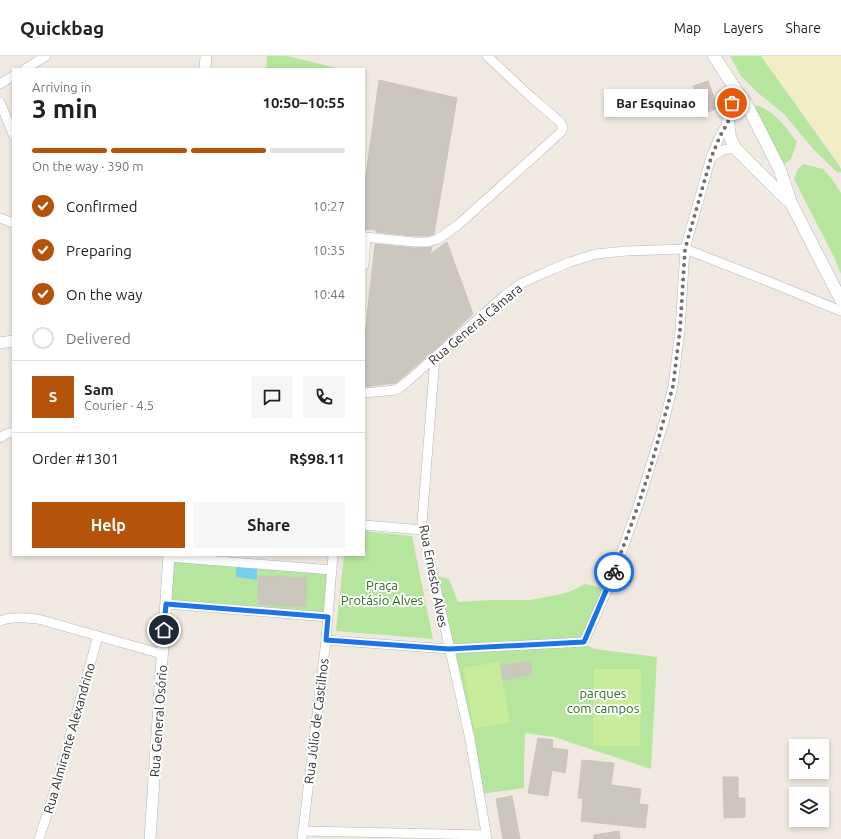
<!DOCTYPE html>
<meta charset="utf-8">
<style>
:root{--surface:#fff;--page:#f6f6f6;--text:#202124;--muted:#757577;--line:#e0e0e0;--accent:#b45309}
body{margin:0;font-family:Ubuntu,sans-serif;background:var(--page);color:var(--text);height:100vh;display:flex;flex-direction:column;font-size:15px;white-space:nowrap}
*{box-sizing:border-box;margin:0}
p{font-size:13px;color:var(--muted)}
.icon{flex:none;width:22px;height:22px;fill:none;stroke:currentColor;stroke-width:2;stroke-linecap:round;stroke-linejoin:round}
.map{position:relative;flex:1;overflow:hidden}
.panel{position:absolute;left:12px;top:12px;width:353px;height:488px;display:flex;flex-direction:column;background:var(--surface);border-radius:0px;box-shadow:0 2px 6px #0003}
.panel>*{flex:none}
.buttons{position:absolute;left:789px;top:683px;display:grid;gap:8px}
.buttons a{display:grid;place-items:center;width:40px;height:40px;border-radius:0px;background:var(--surface);box-shadow:0 2px 6px #0003;font-size:20px}
.pin{position:absolute;display:grid;place-items:center;width:34px;height:34px;color:#fff;margin:-17px;border:2px solid #fff;border-radius:50%;box-shadow:0 1px 4px #0007}
.courier{position:absolute;display:grid;place-items:center;width:40px;height:40px;margin:-20px;border:3px solid #1a73e8;border-radius:50%;background:#fff;color:#222;box-shadow:0 1px 5px #0007}
.bubble{position:absolute;height:28px;border-radius:0px;background:var(--surface);box-shadow:0 2px 6px #0003;font-size:13px;font-weight:700;line-height:28px;text-align:center}
.summary em{font-style:normal;font-weight:700}
.summary div{display:flex;flex-direction:column-reverse}
.summary{display:flex;align-items:center;justify-content:space-between;height:68px;padding:0 20px}
h1{font-size:26px;font-weight:700;line-height:30px}
.bar{display:grid;grid-template-columns:repeat(4,1fr);gap:6px 4px;align-content:center;height:48px;padding:0 20px}
.bar i{height:5px;border-radius:3px;background:var(--line)}
.bar .active{background:var(--accent)}
.bar p{grid-column:span 4}
.line{display:flex;align-items:center;gap:10px;padding:0 20px;border-top:1px solid var(--line)}
.line div{flex:1}
.round{display:grid;place-items:center;flex:none;width:42px;height:42px;border-radius:0px;background:var(--page)}
ol{padding:0 20px;list-style:none}
li{display:flex;align-items:center;gap:12px;height:44px}
li p{margin-inline-start:auto}
li .icon{padding:4px;border-radius:50%;background:var(--accent);color:#fff;stroke-width:4}
li:last-child{color:var(--muted)}
li i{width:22px;height:22px;border:2px solid var(--line);border-radius:50%}
.action{display:flex;gap:8px;margin-top:auto;padding:8px 20px}
.action a{flex:1;height:46px;border-radius:0px;background:var(--accent);color:#fff;font-size:16px;font-weight:700;line-height:46px;text-align:center}
.action a+a{background:var(--page);color:var(--text)}
header{display:flex;align-items:center;gap:24px;box-sizing:border-box;height:56px;padding:0 20px;background:var(--surface);border-bottom:1px solid var(--line)}
header strong{font-size:19px}
nav{display:flex;gap:22px;margin-inline-start:auto;font-size:14px}
.map>svg:first-child{display:block}
</style>
<header>
<strong>Quickbag</strong>
<nav><a>Map</a><a>Layers</a><a>Share</a></nav>
</header>
<div class="map">
<svg width="841" height="783" viewBox="0 0 841 783">
<rect width="100%" height="100%" fill="#efe9e1"/>
<!-- green -->
<g fill="#b6e59e">
<path d="M267 0H287L341 13H266Z"/>
<path d="M730 0H761L838 108 841 113V116L838 117 814 94 784 58 758 37 741 20Z"/>
<path d="M756 49C775 55 785 71 797 86L791 103 782 110 754 56Z"/>
<path d="M803 108 823 113 832 123 841 137V218L834 201 794 123 798 113Z"/>
<path d="M364 475 412 480 433 583 336 575 344 499H364Z"/>
<path d="M170 502 331 514 327 561 167 547Z"/>
<path d="M435 520 449 523 458 546 494 544H530L562 538 571 535 585 528 608 533 584 585 449 592Z"/>
<path d="M584 588 595 593 657 601 651 713 554 681 525 677 524 708V732L481 738 451 595Z"/>
</g>
<!-- sand -->
<path fill="#f3ecc5" d="M761 0H841V109L839 106Z"/>
<!-- pitch -->
<g fill="#c9ec9a">
<path d="M499 606 510 666 474 673 463 612Z"/>
<path d="M594 613H641L640 690H593Z"/>
</g>
<!-- water -->
<path fill="#75cff0" d="M236 508 257 510V524L236 521Z"/>
<!-- building -->
<g fill="#cbc7bf" stroke="#cbc5ba">
<path d="M379 24 457 42 434 178 427 180H414L376 176V174L364 173V134Z"/>
<path d="M708 25 718 52 703 58 693 30Z"/>
<path d="M447 186 473 258 440 289 403 321 396 327 364 331V288L375 188 413 192 432 191 430 198Z"/>
<path d="M259 520 307 522 305 551 258 548Z"/>
<path d="M530 605 532 618 503 624 501 610Z"/>
<path d="M538 682 553 684 552 692 568 694 565 717 552 714 548 740 528 737Z"/>
<path d="M582 704 614 707 611 729 641 733 639 748 648 749 645 772 581 765 583 742H578Z"/>
<path d="M723 721H738V742H745V761L724 762Z"/>
<path d="M512 740 520 783H503L496 743Z"/>
<path d="M619 775 620 783H594V779Z"/>
</g>
<g fill="none" stroke-linecap="round" stroke-linejoin="round">
<!-- minor casing -->
<g stroke="#b4b7c1" stroke-width="10">
<g id="minor">
<path d="M25 13 46 0"/>
<path d="M0 28 13 20"/>
<path d="M0 46 13 78"/>
<path d="M711 101 723 94 735 92"/>
<path d="M0 162 13 167"/>
<path d="M364 181 414 186H428L438 183 458 169 561 76C563 73 563 70 560 66L531 41 487 0"/>
<path d="M364 209 366 181"/>
<path d="M435 301 422 467 423 474 470 683 487 783"/>
<path d="M364 337 396 334 407 326 435 301 504 240 522 227 546 216 570 206 596 198 626 195 685 193 770 226 841 255"/>
<path d="M0 382 6 378 13 376"/>
<path d="M364 469 423 474"/>
<path d="M169 501 332 514"/>
<path d="M166 548 328 561"/>
<path d="M0 565C12 560 26 562 38 563L162 598"/>
<path d="M326 584 449 593 584 586 612 523 638 450 664 366 673 330 680 274 685 193 711 101 720 80 728 66"/>
<path d="M303 775 486 779"/>
<path d="M39 783 54 737 98 580"/>
<path d="M302 783 326 584 333 499"/>
</g>
</g>
<!-- tertiary casing -->
<g stroke="#b4b7c1" stroke-width="12">
<g id="tertiary">
<path d="M205 13 206 0"/>
<path d="M0 287 13 285"/>
<path d="M150 783 169 499"/>
</g>
</g>
<!-- secondary casing -->
<g stroke="#b4b7c1" stroke-width="13">
<g id="secondary">
<path d="M714 0 734 31 747 49 780 114 791 147 841 244"/>
<path d="M734 31 732 47 728 66 730 81 735 92 787 144"/>
</g>
</g>
<!-- minor -->
<use href="#minor" stroke="#fff" stroke-width="9"/>
<!-- tertiary -->
<use href="#tertiary" stroke="#fff" stroke-width="11"/>
<!-- secondary -->
<use href="#secondary" stroke="#fff" stroke-width="12"/>
</g>
<g fill="none" stroke-linecap="round" stroke-linejoin="round">
<!-- done -->
<path stroke="#726f6d" stroke-width="4" stroke-dasharray="0 7.2" d="M614 516 638 450 651 410 673 330 680 274 685 193 711 102 720 80 728 66 732 47"/>
<!-- route -->
<path stroke="#1a73e8" stroke-width="5" d="M164 574 166 548 328 561 326 584 449 593 584 586 614 516"/>
</g>
<g text-anchor="middle" stroke-width="4" stroke-linejoin="round" paint-order="stroke">
<!-- street labels -->
<g font-size="13" fill="#2e2e2e" stroke="#fff">
<text transform="translate(475 268) rotate(-40)" y="5">Rua General Câmara</text>
<text transform="translate(434 520) rotate(79)" y="5">Rua Ernesto Alves</text>
<text transform="translate(158 665) rotate(-86)" y="5">Rua General Osório</text>
<text transform="translate(316 665) rotate(-83)" y="5">Rua Júlio de Castilhos</text>
<text transform="translate(69 682) rotate(-74)" y="5">Rua Almirante Alexandrino</text>
</g>
<!-- park labels -->
<g font-size="13" fill="#2c6e1b" stroke="#fff">
<text x="382" y="534">Praça<tspan x="382" dy="15">Protásio Alves</tspan></text>
<text x="603" y="642">parques<tspan x="603" dy="15">com campos</tspan></text>
</g>
</g>
</svg>
<div class="buttons">
<a><svg class="icon" aria-label="locate" viewBox="0 0 24 24"><circle cx="12" cy="12" r="6"/><path d="M12 2v4M12 18v4M2 12h4M18 12h4"/></svg></a>
<a><svg class="icon" aria-label="layers" viewBox="0 0 24 24"><path d="M12 4l9 5-9 5-9-5zM3 14l9 5 9-5"/></svg></a>
</div>
<div class="pin" style="left:732px;top:47px;background:#ea580c"><svg class="icon" aria-label="bag" viewBox="0 0 24 24"><path d="M5 8h14l-1 12H6zM9 8a3 3 0 0 1 6 0"/></svg></div>
<div class="pin" style="left:164px;top:574px;background:#1f2937"><svg class="icon" aria-label="home" viewBox="0 0 24 24"><path d="M3 11l9-7 9 7M6 9v11h12V9"/></svg></div>
<div class="courier" style="left:614px;top:516px"><svg class="icon" aria-label="bike" viewBox="0 0 24 24"><circle cx="6" cy="16" r="4"/><circle cx="18" cy="16" r="4"/><path d="M6 16l4-8h5l3 8M10 8l3 8H6M13 5h3"/></svg></div>
<div class="bubble" style="left:604px;top:33px;width:104px">Bar Esquinao</div>
<section class="panel">
<div class="summary"><div><h1>3 min</h1><p>Arriving in</p></div><em>10:50–10:55</em></div>
<div class="bar"><i class="active"></i><i class="active"></i><i class="active"></i><i></i><p>On the way · 390 m</p></div>
<ol>
<li><svg class="icon" aria-label="check" viewBox="0 0 24 24"><path d="M5 12l5 5 9-10"/></svg>Confirmed<p>10:27</p></li>
<li><svg class="icon" aria-label="check" viewBox="0 0 24 24"><path d="M5 12l5 5 9-10"/></svg>Preparing<p>10:35</p></li>
<li><svg class="icon" aria-label="check" viewBox="0 0 24 24"><path d="M5 12l5 5 9-10"/></svg>On the way<p>10:44</p></li>
<li><i></i>Delivered</li>
</ol>
<div class="line" style="height:72px"><b class="round" style="background:var(--accent);color:#fff">S</b><div><b>Sam</b><p>Courier · 4.5</p></div><a class="round"><svg class="icon" aria-label="chat" viewBox="0 0 24 24"><path d="M4 5h16v11H9l-5 4z"/></svg></a><a class="round"><svg class="icon" aria-label="phone" viewBox="0 0 24 24"><path d="M5 4h4l2 5-3 2q2 4 5 5l2-3 5 2v4C11 20 4 13 5 4z"/></svg></a></div>
<div class="line" style="height:52px"><div>Order #1301</div><b>R$98.11</b></div>
<div class="action"><a>Help</a><a>Share</a></div>
</section>
</div>
